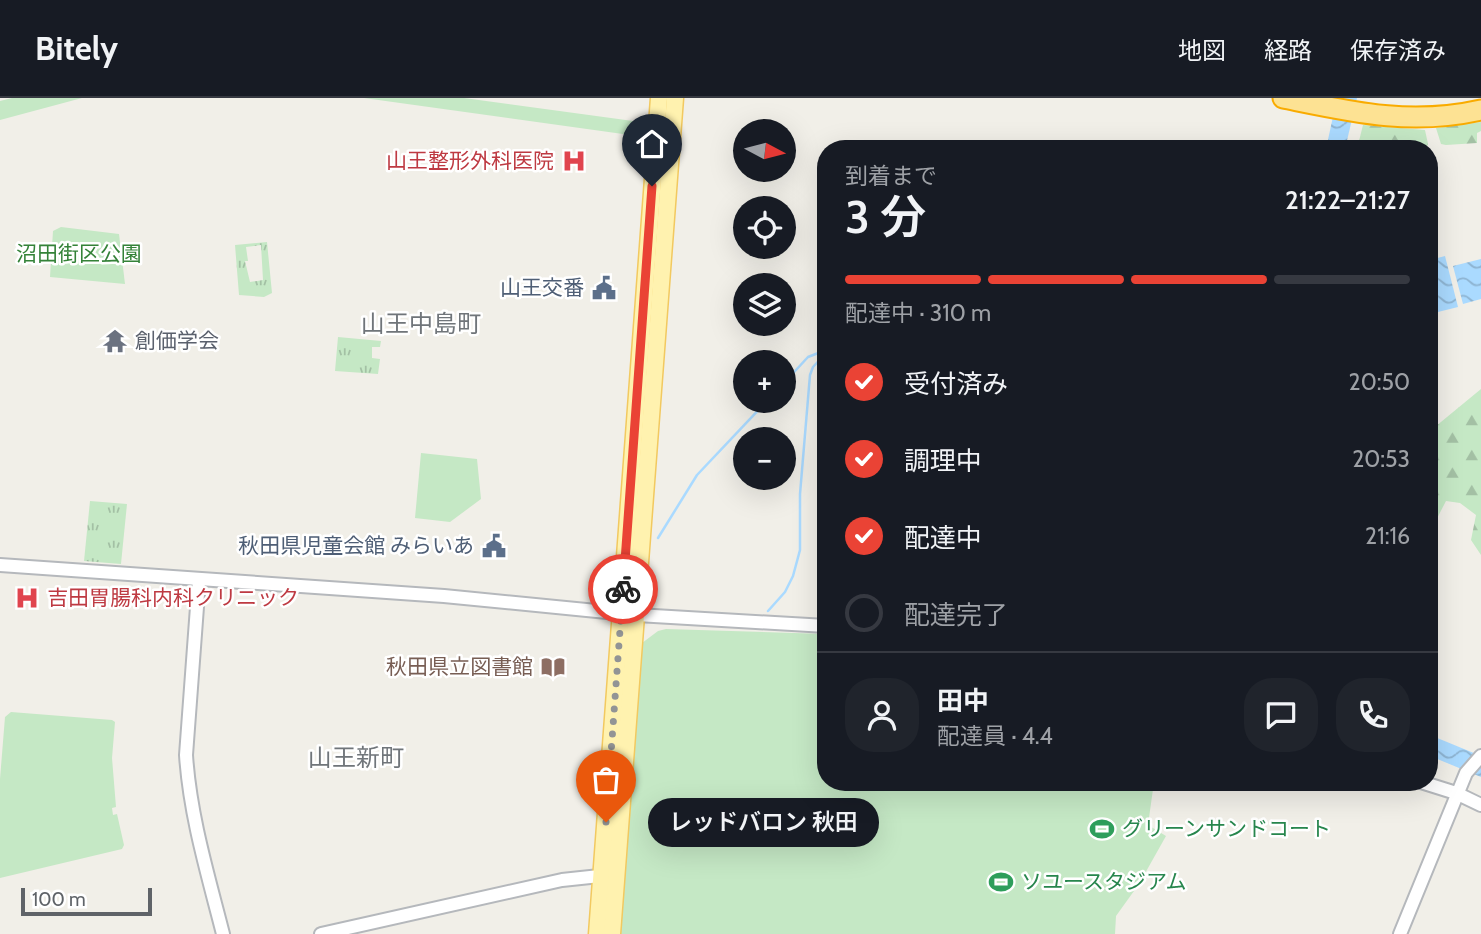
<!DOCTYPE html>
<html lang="ja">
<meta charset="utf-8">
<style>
:root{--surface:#171b24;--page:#20242c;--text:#f1f3f6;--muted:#9ea1a6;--line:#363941;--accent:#ea4335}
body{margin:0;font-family:Cabin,"Noto Sans JP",sans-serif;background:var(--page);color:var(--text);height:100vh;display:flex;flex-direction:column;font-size:26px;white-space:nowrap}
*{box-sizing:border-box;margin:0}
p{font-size:23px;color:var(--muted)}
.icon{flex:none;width:38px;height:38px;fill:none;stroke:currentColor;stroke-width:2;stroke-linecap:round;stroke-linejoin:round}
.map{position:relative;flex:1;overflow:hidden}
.drawer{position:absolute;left:817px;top:42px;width:621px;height:651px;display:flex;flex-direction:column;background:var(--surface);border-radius:28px;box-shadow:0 7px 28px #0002}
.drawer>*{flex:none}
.needle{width:46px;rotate:97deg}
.controls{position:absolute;left:733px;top:21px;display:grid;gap:14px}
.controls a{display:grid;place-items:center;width:63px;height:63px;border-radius:50%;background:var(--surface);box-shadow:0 7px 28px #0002;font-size:35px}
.scale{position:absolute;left:21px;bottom:18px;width:131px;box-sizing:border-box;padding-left:7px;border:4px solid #5f6368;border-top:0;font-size:19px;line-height:24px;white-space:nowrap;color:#5f6368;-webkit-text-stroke:5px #fff;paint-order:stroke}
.pin{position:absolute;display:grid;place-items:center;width:60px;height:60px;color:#fff;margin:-72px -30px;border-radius:50% 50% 50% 0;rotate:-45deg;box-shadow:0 0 7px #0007}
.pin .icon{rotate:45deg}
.courier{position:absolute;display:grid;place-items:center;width:70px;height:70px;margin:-35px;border:5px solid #ea4335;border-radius:50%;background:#fff;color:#222;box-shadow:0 2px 9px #0007}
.bubble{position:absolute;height:49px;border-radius:24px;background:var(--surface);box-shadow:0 7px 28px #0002;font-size:23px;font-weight:600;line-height:49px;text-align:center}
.overview em{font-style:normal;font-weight:600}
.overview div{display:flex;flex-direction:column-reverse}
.overview{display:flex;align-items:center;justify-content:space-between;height:119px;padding:0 28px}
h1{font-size:46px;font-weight:600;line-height:52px}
.bar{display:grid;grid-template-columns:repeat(4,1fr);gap:10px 7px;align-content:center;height:84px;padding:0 28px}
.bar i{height:9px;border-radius:5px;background:var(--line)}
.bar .current{background:var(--accent)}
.bar p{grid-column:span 4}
.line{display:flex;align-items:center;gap:18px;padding:0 28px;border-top:2px solid var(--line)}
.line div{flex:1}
.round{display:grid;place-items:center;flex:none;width:74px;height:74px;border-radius:28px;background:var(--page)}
ol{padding:0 28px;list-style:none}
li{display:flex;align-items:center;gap:21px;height:77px}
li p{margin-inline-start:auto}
li .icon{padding:7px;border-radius:50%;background:var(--accent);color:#fff;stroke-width:4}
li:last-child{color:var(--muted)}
li i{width:38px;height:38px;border:4px solid var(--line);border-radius:50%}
header{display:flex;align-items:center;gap:42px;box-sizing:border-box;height:98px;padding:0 35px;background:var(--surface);border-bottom:2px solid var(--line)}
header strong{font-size:33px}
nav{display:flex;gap:38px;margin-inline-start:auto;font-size:24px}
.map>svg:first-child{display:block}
</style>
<header>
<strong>Bitely</strong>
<nav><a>地図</a><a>経路</a><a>保存済み</a></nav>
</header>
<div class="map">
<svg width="1481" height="836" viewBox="0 0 1481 836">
<defs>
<pattern id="grass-tufts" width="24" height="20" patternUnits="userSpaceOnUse" patternTransform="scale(1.75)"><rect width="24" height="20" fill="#c5e8c5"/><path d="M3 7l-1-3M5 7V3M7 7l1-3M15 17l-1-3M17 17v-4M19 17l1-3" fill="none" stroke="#a3c0a4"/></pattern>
<pattern id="forest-firs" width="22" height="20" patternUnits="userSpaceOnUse" patternTransform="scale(1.75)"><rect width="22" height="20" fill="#c5e8c5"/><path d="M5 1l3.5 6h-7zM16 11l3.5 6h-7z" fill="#a3c0a4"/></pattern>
<pattern id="water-waves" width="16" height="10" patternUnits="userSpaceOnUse" patternTransform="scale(1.75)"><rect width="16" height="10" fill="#aadaff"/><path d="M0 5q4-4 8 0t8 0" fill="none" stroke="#8eb4d2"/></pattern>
</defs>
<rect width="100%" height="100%" fill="#f1efe8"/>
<!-- grass -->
<g fill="url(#grass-tufts)" fill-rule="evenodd">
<path d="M267 144 272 195 264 199 239 197 235 147ZM261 147 263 182 250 184 245 163H248L246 149Z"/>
<path d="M338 239 381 243 380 249H372V260L380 261 378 276 335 273Z"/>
<path d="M90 403 127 406 121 466 84 463Z"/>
</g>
<!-- forest -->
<g fill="url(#forest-firs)">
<path d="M1481 24V33L1477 35V45L1446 47 1441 46 1436 30Z"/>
<path d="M1363 27 1425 32 1428 46 1426 51H1357Z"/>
<path d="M1481 291V457L1471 442 1476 417 1460 405 1446 403 1430 434V333Z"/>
</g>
<!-- green -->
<g fill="#c5e8c5">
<path d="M12 0H82L0 22V3Z"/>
<path d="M364 0H464L633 23 630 37Z"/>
<path d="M61 129 119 136 125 186 50 179 53 133Z"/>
<path d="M421 355 477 361 481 401 450 424 415 420Z"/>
<path d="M666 531 826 536V684H1154L1148 727 1166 738 1139 786 1116 818 1115 836H620L642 545 658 533Z"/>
<path d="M11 614 112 622 115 624 112 660 116 709 112 710 113 717 117 716 124 747 122 751 0 780V681L5 619Z"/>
</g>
<!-- water -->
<g fill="url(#water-waves)">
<path d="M1337 0H1357L1345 51H1326Z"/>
<path d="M1445 158 1458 209 1430 216V162Z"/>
<path d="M1481 161V201L1463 206 1453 168Z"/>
<path d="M1430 637 1481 658V679L1430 658Z"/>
</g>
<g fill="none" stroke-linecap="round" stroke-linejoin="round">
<!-- stream -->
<g stroke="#aadaff" stroke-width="2.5">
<path d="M784 285 808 259 826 252"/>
<path d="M658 440 697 377 767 303"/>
<path d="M768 513 785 494 793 478 800 452V396L810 277 813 269 826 255"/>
</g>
<!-- minor casing -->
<g stroke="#b5b8bc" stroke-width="16">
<g id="minor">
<path d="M0 467 444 498 637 517 826 528"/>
<path d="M199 482 186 657C190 718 208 777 223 836"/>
<path d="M1421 684 1456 695 1481 707"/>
<path d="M321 836 562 782 609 777"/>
<path d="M1400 836 1466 675 1481 658"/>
</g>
</g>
<!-- major casing -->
<g stroke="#f2c960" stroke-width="19">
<g id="major">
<path d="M597 836 659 0"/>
<path d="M612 836 675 0"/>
</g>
</g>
<!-- highway casing -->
<g stroke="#f9ab00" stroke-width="23">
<path id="highway" d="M1283 0C1352 14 1410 28 1481 12"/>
</g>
<!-- minor -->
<use href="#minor" stroke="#fff" stroke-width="12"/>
<!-- major -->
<use href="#major" stroke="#fff2af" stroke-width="16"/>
<!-- highway -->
<use href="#highway" stroke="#fde293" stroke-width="19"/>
</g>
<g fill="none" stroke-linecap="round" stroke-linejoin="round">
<!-- done -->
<path stroke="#929495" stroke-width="7" stroke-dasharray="0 12.6" d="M606 724 623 491"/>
<!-- route -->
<path stroke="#ea4335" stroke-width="9" d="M623 491 652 88"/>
</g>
<!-- icons -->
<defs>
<g id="hospital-bare" transform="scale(1.89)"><path d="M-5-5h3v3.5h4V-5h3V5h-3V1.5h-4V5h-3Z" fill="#e0444e" stroke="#fff" stroke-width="2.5" paint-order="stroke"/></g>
<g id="civic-bare" transform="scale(1.89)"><path d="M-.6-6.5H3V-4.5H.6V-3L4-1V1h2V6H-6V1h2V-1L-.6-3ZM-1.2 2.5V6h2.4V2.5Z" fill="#5c6f8a" stroke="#fff" stroke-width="2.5" paint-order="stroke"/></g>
<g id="temple-bare" transform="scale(1.89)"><path d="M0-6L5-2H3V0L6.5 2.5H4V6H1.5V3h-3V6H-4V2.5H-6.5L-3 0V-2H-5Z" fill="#6b7280" stroke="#fff" stroke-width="2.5" paint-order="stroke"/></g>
<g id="library-bare" transform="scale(1.89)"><path d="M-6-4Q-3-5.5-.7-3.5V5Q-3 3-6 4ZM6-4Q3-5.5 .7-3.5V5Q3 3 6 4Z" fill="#8d6e63" stroke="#fff" stroke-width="2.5" paint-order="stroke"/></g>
<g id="stadium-bare" transform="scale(1.89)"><path d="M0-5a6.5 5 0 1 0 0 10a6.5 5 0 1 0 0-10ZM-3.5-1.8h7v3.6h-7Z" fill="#2e9e5b" stroke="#fff" stroke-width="2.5" paint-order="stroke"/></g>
</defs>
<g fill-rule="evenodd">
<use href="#hospital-bare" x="574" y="63"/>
<use href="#civic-bare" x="604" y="190"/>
<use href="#temple-bare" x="115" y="243"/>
<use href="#civic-bare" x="494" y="448"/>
<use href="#hospital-bare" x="27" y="500"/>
<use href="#library-bare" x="553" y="569"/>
<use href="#stadium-bare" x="1102" y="731"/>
<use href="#stadium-bare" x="1001" y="784"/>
</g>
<g text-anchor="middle" stroke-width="5" stroke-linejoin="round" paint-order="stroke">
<!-- health labels -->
<g font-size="21" fill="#be3a42" stroke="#fff" text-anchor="end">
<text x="554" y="70">山王整形外科医院</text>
<text x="47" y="507" text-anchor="start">吉田胃腸科内科クリニック</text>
</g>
<!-- park labels -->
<g font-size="21" fill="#348238" stroke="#fff">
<text x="79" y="163">沼田街区公園</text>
</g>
<!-- service labels -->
<g font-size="21" fill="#4e5e75" stroke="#fff" text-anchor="end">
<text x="584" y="197">山王交番</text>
<text x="474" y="455">秋田県児童会館 みらいあ</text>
</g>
<!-- worship labels -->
<g font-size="21" fill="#5b616d" stroke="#fff" text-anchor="start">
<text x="135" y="250">創価学会</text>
</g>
<!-- education labels -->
<g font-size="21" fill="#785e54" stroke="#fff" text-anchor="end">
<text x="533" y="576">秋田県立図書館</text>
</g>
<!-- leisure labels -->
<g font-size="21" fill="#27864d" stroke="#fff" text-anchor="start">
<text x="1122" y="738">グリーンサンドコート</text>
<text x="1021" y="791">ソユースタジアム</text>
</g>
<!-- quarter labels -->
<g font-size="24" fill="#70757a" stroke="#fff">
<text x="421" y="234">山王中島町</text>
<text x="356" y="668">山王新町</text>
</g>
</g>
</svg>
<div class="controls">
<a><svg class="needle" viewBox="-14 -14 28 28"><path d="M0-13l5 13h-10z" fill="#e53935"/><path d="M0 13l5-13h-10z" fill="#9ea1a6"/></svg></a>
<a><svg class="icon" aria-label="locate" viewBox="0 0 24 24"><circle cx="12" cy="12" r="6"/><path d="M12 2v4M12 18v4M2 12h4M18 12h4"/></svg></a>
<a><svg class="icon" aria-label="layers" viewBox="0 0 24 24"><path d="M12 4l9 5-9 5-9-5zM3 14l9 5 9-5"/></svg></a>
<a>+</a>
<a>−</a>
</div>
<div class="scale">100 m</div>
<div class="pin" style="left:606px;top:724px;background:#ea580c"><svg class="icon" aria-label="bag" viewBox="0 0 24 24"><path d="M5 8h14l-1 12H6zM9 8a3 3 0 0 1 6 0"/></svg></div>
<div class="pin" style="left:652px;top:88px;background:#1f2937"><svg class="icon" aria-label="home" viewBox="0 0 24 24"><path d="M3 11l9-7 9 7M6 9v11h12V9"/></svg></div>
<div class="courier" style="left:623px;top:491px"><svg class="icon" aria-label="bike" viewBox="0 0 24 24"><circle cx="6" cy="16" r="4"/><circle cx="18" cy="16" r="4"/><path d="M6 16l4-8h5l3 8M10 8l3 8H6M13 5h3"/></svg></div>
<div class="bubble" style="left:648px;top:700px;width:231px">レッドバロン 秋田</div>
<section class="drawer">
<div class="overview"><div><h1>3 分</h1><p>到着まで</p></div><em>21:22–21:27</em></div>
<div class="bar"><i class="current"></i><i class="current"></i><i class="current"></i><i></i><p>配達中 · 310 m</p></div>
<ol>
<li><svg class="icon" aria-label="check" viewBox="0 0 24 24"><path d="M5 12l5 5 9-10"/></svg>受付済み<p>20:50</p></li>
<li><svg class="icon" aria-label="check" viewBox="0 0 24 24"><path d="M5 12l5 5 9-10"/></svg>調理中<p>20:53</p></li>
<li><svg class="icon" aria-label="check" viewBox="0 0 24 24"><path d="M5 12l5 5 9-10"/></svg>配達中<p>21:16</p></li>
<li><i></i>配達完了</li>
</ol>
<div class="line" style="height:126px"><a class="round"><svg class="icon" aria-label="person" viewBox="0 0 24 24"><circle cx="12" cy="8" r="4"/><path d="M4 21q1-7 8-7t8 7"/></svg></a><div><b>田中</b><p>配達員 · 4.4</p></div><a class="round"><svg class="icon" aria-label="chat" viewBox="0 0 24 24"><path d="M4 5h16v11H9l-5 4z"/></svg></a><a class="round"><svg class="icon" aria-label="phone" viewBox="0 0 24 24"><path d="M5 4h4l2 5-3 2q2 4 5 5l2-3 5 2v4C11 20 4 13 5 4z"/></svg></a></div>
</section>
</div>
